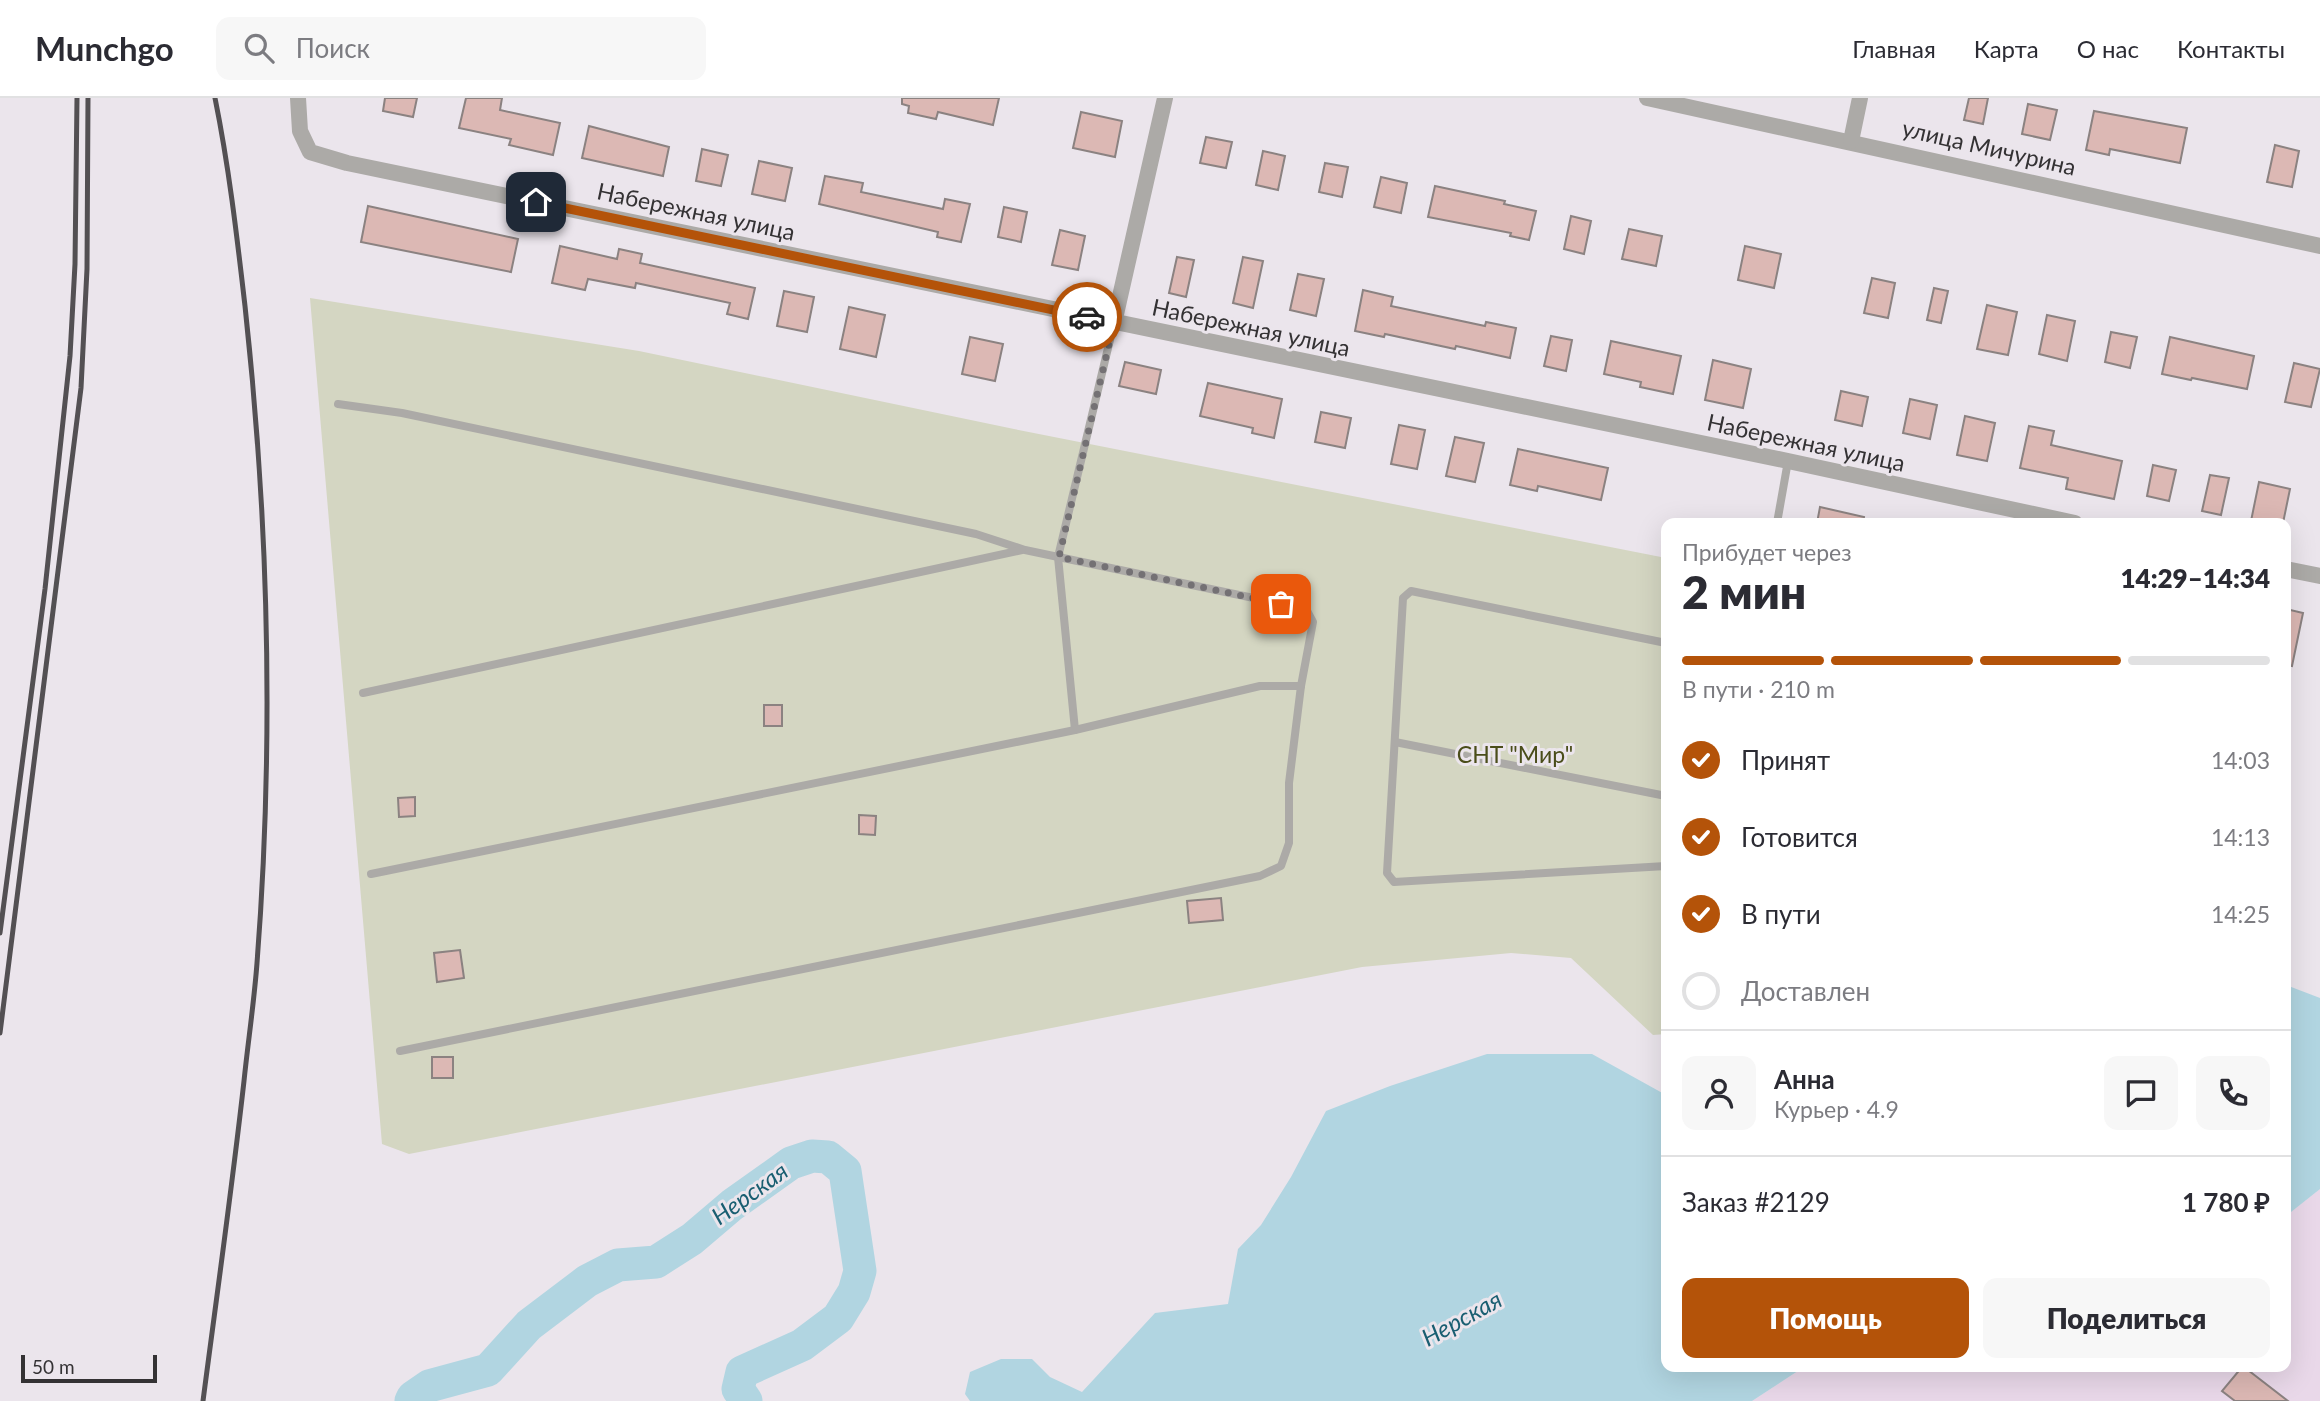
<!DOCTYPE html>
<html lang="ru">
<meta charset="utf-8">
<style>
:root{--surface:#fff;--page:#f7f7f7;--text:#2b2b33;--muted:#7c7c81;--line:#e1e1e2;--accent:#b45309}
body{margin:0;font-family:Lato,sans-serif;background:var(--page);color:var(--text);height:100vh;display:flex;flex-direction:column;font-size:26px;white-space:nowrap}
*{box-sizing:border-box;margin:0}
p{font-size:23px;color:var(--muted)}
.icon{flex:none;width:38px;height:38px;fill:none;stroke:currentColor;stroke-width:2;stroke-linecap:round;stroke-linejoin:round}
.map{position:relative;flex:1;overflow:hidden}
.panel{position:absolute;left:1661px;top:420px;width:630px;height:854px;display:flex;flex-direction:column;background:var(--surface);border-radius:14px;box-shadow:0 7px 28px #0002}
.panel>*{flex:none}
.scale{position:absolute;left:21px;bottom:18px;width:136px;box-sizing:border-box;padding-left:7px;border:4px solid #343234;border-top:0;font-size:19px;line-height:24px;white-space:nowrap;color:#343234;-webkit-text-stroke:5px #ebe5ec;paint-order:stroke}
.pin{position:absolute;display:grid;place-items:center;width:60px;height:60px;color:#fff;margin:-30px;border-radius:14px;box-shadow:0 4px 10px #0006}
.courier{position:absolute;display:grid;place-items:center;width:70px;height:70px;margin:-35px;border:5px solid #b45309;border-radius:50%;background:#fff;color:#222;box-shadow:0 2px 9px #0007}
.head em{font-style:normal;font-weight:800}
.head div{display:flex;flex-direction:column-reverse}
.head{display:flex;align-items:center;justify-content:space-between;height:119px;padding:0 21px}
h1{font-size:46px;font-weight:800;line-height:52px}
.bar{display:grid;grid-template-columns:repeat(4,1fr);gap:10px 7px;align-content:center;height:84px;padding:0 21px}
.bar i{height:9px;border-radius:5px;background:var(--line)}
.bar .active{background:var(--accent)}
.bar p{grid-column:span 4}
.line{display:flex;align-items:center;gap:18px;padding:0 21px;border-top:2px solid var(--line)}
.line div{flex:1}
.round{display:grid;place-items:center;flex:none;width:74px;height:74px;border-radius:14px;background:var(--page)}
ol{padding:0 21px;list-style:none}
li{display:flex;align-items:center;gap:21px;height:77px}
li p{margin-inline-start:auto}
li .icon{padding:7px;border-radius:50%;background:var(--accent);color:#fff;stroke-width:4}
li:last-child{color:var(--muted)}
li i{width:38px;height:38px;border:4px solid var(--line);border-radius:50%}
.button{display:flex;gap:14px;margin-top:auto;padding:14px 21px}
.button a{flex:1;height:80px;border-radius:14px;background:var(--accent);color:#fff;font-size:28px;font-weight:800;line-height:80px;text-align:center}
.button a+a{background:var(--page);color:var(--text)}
header{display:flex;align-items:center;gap:42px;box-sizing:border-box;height:98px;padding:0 35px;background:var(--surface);border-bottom:2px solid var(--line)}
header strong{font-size:33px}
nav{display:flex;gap:38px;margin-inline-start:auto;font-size:24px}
.search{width:490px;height:63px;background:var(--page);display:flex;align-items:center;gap:18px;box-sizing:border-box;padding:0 24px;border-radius:14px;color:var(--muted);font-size:26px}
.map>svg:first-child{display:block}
</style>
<header>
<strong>Munchgo</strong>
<div class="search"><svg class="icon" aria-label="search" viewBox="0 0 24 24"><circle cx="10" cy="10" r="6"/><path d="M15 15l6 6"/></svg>Поиск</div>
<nav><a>Главная</a><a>Карта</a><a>О нас</a><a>Контакты</a></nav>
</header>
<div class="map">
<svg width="2320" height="1303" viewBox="0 0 2320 1303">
<rect width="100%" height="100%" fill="#ebe5ec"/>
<!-- industrial -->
<path fill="#e9d8e9" d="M2320 1091V1303H1752L1804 1269H2286V1118Z"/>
<!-- green -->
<path fill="#d4d6c2" d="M310 200 639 253 1014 331 1666 460V936L1653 937 1571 860 1511 855 1362 869 409 1056 382 1046Z"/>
<!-- water -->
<g fill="#b1d5e1">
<path d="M2286 887 2320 900V1091L2286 1118Z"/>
<path d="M1487 956H1592L1666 997V1269H1804L1752 1303H970L965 1296 970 1274 1001 1261H1032L1050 1279 1082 1294 1155 1215 1228 1206 1238 1151 1261 1127 1291 1079 1326 1013 1390 988Z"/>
</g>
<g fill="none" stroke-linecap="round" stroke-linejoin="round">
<!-- river -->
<path stroke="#b1d5e1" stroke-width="33" d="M411 1303 413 1299 429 1288 488 1272 529 1227 587 1183 618 1167 656 1164 692 1141 732 1107 791 1065 812 1058 828 1059 845 1073 860 1173 854 1194 838 1220 802 1247 742 1274 738 1291 746 1303"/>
</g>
<!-- building -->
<g fill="#dcb8b4" stroke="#8b8281" stroke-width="2">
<path d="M385 0H417L413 19 383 13Z"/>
<path d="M466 0H502L500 12 560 25 553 57 509 47 511 41 459 30Z"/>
<path d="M902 0H999L993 27 938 14 936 21 908 15 909 8 902 6Z"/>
<path d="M1969 0H1988L1983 26 1964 22Z"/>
<path d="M2028 6 2057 12 2050 42 2022 36Z"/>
<path d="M2094 13 2187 30 2180 65 2110 51 2109 57 2086 52Z"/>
<path d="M1081 14 1122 23 1115 59 1073 50Z"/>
<path d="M589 28 669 49 663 78 582 60Z"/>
<path d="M1206 39 1232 44 1226 70 1200 65Z"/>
<path d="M2275 47 2299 53 2292 89 2267 84Z"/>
<path d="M702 51 728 57 721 88 696 83Z"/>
<path d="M1263 53 1285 58 1278 92 1256 87Z"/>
<path d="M759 63 792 70 785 103 752 96Z"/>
<path d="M1325 65 1348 69 1342 99 1319 94Z"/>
<path d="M825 78 863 85 861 94 943 111 945 101 970 106 961 144 937 139 938 134 819 106Z"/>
<path d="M1381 79 1407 85 1401 115 1374 109Z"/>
<path d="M1435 88 1505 103 1504 106 1536 113 1529 142 1510 138 1511 135 1428 119Z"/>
<path d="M368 108 518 141 511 174 361 144Z"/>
<path d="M1004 109 1027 114 1021 144 998 139Z"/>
<path d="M1571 118 1591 123 1584 156 1564 151Z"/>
<path d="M1629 131 1662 138 1656 168 1622 161Z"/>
<path d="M1060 132 1085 138 1078 172 1052 167Z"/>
<path d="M560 148 617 161 619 151 642 156 640 165 755 190 748 221 727 216 730 205 636 185 635 190 588 181 585 192 552 185Z"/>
<path d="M1745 148 1781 156 1774 190 1738 182Z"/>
<path d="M1177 159 1194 162 1186 199 1169 195Z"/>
<path d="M1243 159 1263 163 1253 210 1233 205Z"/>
<path d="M1298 176 1324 181 1316 218 1290 212Z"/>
<path d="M1872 180 1895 185 1888 220 1864 215Z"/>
<path d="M1934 190 1948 193 1941 225 1927 222Z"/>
<path d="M1363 192 1393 199 1391 208 1485 228 1486 224 1516 230 1510 260 1456 248 1455 251 1385 236 1384 239 1355 233Z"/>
<path d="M784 193 814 199 807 234 777 228Z"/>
<path d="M1987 207 2017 214 2008 257 1977 251Z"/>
<path d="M849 209 885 217 876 259 840 251Z"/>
<path d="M2047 217 2075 223 2067 263 2039 256Z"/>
<path d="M2111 234 2137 239 2130 270 2105 264Z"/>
<path d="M1551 238 1572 242 1566 273 1544 268Z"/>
<path d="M970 239 1003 246 995 283 962 276Z"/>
<path d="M2170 239 2254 258 2247 291 2192 280 2191 282 2162 276Z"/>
<path d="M1611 243 1681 258 1673 296 1640 289 1641 284 1604 276Z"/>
<path d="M1713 262 1751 271 1743 310 1705 302Z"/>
<path d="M1125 264 1161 272 1156 296 1119 288Z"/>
<path d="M2294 265 2320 271 2311 309 2285 304Z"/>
<path d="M1208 285 1282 301 1274 340 1252 335 1253 330 1200 318Z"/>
<path d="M1841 293 1868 299 1862 328 1835 322Z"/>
<path d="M1910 301 1937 307 1930 341 1903 335Z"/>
<path d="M1321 314 1351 320 1345 350 1315 344Z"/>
<path d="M1965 318 1995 325 1987 363 1957 357Z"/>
<path d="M1399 327 1425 332 1417 371 1391 366Z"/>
<path d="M2029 328 2054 333 2051 347 2122 363 2114 401 2066 391 2068 380 2020 370Z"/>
<path d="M1455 339 1484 345 1475 384 1446 378Z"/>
<path d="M1518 351 1608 370 1601 402 1538 388 1537 393 1510 387Z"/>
<path d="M2153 367 2176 372 2169 403 2147 398Z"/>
<path d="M2210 377 2229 380 2221 417 2202 413Z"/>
<path d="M2259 384 2290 391 2283 425 2251 423Z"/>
<path d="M1820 409 1864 419 1863 425H1817Z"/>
<path d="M2286 511 2303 515 2292 568 2286 567Z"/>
<rect x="764" y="607" width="18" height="21"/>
<path d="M415 699V718L399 719 398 700Z"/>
<path d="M859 717 876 718 875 737 859 736Z"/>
<path d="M1221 800 1223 822 1189 825 1187 803Z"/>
<path d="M460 852 464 880 437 884 434 855Z"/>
<rect x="432" y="959" width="21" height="21"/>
<path d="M2242 1269H2244L2288 1303H2235L2222 1293Z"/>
</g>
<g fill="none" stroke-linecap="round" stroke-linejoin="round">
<!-- lane -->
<g stroke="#acaaa7" stroke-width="8">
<path d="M338 306 402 315 976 436 1025 452 1306 511 1313 524 1301 588 1289 685V745L1281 768 1260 778 400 953"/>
<path d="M1777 425 1788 363"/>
<path d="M1666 545 1411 493 1403 500 1387 775 1394 784 1666 768"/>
<path d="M363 595 1022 452"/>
<path d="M1075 632 1058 459 1114 225"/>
<path d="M1395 644 1666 698"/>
<path d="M371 776 1075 632 1260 588H1301"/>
</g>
<!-- street -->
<g stroke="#acaaa7" stroke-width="16">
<path d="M298 0 300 33 310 54 347 65 1788 363 2075 425"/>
<path d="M1647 0 2320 148"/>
<path d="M1851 43 1860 0"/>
<path d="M1114 225 1165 0"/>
<path d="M2286 471 2320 478"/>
</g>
<!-- rail -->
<g stroke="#535053" stroke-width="5">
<path d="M0 835 45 491 70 258 75 166 77 0"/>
<path d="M0 935 81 290 87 171 88 0"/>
<path d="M203 1303C217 1196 232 1090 244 983 248 944 254 905 257 865 274 646 269 427 245 208 237 139 229 69 215 0"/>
</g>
</g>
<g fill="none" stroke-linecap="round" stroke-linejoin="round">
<!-- done -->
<path stroke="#747174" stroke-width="7" stroke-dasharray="0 12.6" d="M1087 219 1114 225 1059 459 1281 506"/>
<!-- route -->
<path stroke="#b45309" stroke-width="9" d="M536 104 1087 219"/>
</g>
<g text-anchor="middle" stroke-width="6" stroke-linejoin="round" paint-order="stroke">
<!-- street labels -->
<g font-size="23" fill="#343234" stroke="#ebe5ec">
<text transform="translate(1989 50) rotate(13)" y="8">улица Мичурина</text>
<text transform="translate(696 114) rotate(12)" y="8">Набережная улица</text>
<text transform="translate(1251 230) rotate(12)" y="8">Набережная улица</text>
<text transform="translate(1806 345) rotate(12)" y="8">Набережная улица</text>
</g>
<!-- park labels -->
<g font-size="23" fill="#4a4d1a" stroke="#ebe5ec">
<text x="1515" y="665">СНТ "Мир"</text>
</g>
<!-- water labels -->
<g font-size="24" font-style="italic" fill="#195e71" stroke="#ebe5ec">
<text transform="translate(750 1096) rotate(-36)" y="8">Нерская</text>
<text transform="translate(1462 1221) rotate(-29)" y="8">Нерская</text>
</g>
</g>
</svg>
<div class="scale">50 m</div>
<div class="pin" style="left:1281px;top:506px;background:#ea580c"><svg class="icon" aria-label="bag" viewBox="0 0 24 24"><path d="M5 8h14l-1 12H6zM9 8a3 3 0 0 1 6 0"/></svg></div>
<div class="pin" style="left:536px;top:104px;background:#1f2937"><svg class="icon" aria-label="home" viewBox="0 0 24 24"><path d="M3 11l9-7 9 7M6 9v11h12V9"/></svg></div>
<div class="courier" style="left:1087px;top:219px"><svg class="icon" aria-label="car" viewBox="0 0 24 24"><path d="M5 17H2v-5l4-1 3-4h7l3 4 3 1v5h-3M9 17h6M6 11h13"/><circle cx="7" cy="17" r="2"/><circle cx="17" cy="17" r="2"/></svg></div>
<section class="panel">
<div class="head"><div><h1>2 мин</h1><p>Прибудет через</p></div><em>14:29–14:34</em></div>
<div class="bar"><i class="active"></i><i class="active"></i><i class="active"></i><i></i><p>В пути · 210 m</p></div>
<ol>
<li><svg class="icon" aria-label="check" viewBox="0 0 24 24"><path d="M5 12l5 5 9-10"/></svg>Принят<p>14:03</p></li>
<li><svg class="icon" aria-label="check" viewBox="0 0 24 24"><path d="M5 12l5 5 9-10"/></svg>Готовится<p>14:13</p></li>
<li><svg class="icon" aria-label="check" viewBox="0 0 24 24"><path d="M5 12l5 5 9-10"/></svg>В пути<p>14:25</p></li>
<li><i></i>Доставлен</li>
</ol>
<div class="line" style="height:126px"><a class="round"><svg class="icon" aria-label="person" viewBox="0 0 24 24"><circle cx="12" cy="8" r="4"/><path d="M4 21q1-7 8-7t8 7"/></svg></a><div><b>Анна</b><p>Курьер · 4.9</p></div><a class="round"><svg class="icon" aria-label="chat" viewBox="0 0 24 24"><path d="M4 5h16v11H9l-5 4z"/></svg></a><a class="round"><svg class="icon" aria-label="phone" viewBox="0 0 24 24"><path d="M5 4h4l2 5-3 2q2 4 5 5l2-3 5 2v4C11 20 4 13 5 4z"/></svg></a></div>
<div class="line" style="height:91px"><div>Заказ #2129</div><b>1 780 ₽</b></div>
<div class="button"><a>Помощь</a><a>Поделиться</a></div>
</section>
</div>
